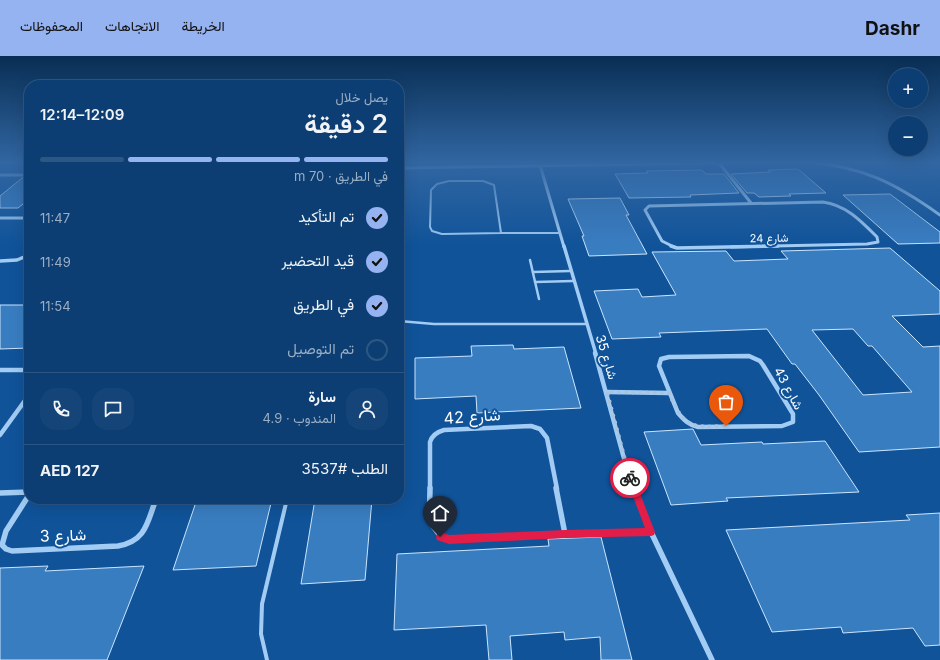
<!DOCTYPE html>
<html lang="ar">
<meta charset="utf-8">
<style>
:root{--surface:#0c3e73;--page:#154578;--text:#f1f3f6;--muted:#9aaec4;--line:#2c5785;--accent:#95b2f1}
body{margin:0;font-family:Inter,Vazirmatn,sans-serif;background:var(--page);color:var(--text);direction:rtl;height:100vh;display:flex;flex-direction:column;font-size:15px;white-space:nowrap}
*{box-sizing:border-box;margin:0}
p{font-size:13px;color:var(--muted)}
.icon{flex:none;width:22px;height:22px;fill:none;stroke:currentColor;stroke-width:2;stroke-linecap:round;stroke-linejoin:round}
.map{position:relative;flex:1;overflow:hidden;direction:ltr}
.details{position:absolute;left:24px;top:24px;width:380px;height:424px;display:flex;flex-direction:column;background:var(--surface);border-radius:16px;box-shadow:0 4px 16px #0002,0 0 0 1px var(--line);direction:rtl}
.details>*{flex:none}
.controls{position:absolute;left:888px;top:12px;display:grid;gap:8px}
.controls a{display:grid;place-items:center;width:40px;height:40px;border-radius:50%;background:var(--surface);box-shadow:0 4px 16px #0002,0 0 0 1px var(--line);font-size:20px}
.pin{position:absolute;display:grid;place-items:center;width:34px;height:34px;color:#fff;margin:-41px -17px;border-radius:50% 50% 50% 0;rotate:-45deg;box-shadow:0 0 4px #0007}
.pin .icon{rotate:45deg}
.courier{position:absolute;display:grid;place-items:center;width:40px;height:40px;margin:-20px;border:3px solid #e11d48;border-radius:50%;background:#fff;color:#222;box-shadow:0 1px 5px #0007}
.summary em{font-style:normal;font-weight:600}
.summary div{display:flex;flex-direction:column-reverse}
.summary{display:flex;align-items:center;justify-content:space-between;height:68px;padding:0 16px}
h1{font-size:26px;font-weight:600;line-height:30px}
.bar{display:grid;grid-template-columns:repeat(4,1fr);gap:6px 4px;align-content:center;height:48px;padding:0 16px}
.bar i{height:5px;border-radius:3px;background:var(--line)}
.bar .current{background:var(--accent)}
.bar p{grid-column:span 4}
.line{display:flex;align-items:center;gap:10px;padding:0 16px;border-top:1px solid var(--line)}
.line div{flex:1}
.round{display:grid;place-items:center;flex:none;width:42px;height:42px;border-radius:16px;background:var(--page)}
ol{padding:0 16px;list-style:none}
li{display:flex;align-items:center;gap:12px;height:44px}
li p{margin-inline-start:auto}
li .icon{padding:4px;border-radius:50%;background:var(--accent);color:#111;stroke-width:4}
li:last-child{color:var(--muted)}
li i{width:22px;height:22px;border:2px solid var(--line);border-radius:50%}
header{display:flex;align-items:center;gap:24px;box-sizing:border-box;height:56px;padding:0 20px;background:var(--accent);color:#111}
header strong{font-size:19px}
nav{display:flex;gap:22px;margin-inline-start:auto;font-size:14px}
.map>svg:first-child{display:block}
</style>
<header>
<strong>Dashr</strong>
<nav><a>الخريطة</a><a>الاتجاهات</a><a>المحفوظات</a></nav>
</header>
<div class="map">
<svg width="940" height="604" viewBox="0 0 940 604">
<rect width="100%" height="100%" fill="#105399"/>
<!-- building -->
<g fill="#397dc1" stroke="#cae5fe" fill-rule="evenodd">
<path d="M798 113 826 137 789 138 791 140 759 141 754 137H747L731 118 771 116 768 114Z"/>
<path d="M702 114 706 118H724L739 137 690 139 691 141 629 142 615 118 648 117 646 115Z"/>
<path d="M22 122H29V147L23 148 18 152H0V140Z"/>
<path d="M890 138 940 176V187L898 188 843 139Z"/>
<path d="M620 142 629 159H626L647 198 589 200 582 180H584L568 143Z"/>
<path d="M890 192 940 235V258L892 260 923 291 940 290V391L859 396 819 339 795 308H792L767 273 659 277 661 281 612 283 594 235 638 233 642 241 676 239 652 196 726 195 734 205 788 203 781 195ZM853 273 868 290H872L912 336 863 339 812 274Z"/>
<path d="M0 249H29V292L0 293Z"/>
<path d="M513 289 514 293 564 291 581 352 477 357 476 340 415 343V302L472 300 471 290Z"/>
<path d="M693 373 701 389 762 386 763 388 825 385 859 436 726 442 728 445 671 449 644 376Z"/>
<path d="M197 443H272L256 510 173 514Z"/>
<path d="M315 443H372L365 524 301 528Z"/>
<path d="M940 457V589L925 590 913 572 843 577 841 571 772 576 726 474 910 464 906 459Z"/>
<path d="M601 481 632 604H601L600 581 565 584 564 576 510 580 512 604H489L486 569 394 574 397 498 549 490 548 483Z"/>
<path d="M48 510 45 515 144 510 107 604H0V512Z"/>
</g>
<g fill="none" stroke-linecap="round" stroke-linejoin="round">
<!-- service-far2 -->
<g stroke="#a2ccf4" stroke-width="2">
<path d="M449 125H483L494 129 501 177 442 178 432 175 430 171 431 134 437 128Z"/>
<path d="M501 177H559"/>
</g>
<!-- service-far1 -->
<g stroke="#a2ccf4" stroke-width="2.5">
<path d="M530 204 539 243"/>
<path d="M533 216 570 215"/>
<path d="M399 223 401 200"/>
<path d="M535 226 573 225"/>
<path d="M399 265 434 268H586"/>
</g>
<!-- service -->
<path stroke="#a2ccf4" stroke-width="4" d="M267 604 261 578 262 548 287 443"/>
<!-- minor-far3 -->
<g stroke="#a2ccf4" stroke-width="3">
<path d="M808 106C864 111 895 127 940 159"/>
<path d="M719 107 751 147"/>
<path d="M540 109 564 191"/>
<path d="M399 112 771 106"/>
<path d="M0 119H29"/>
<path d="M0 162H29"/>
<path d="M674 191 662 185 645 154 649 150 823 146C846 149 861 165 877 181L878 186 867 188 731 191"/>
</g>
<!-- minor-far2 -->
<g stroke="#a2ccf4" stroke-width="3.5">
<path d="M564 190 596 298"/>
<path d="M671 190 677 192 778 190"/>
<path d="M0 205 17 204 29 199"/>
</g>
<!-- minor-far1 -->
<g stroke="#a2ccf4" stroke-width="4.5">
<path d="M595 297 628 417 634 433"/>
<path d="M749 300 760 305 763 309 793 358V366L782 370 698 371C689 369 684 364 678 357L659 310 661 303 669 301Z"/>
<path d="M0 314H29"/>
<path d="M607 336 669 337"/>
<path d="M0 379 29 339"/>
<path d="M430 433V386C432 379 437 376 444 374L531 370 540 373 547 382 557 433"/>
</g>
<!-- minor -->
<g stroke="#a2ccf4" stroke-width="5.5">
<path d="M430 432C430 454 425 474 449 484L565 478 556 432"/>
<path d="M634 432 651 476 712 604"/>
<path d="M0 437 29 436"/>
<path d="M29 439 6 475 2 489 6 493 12 495 118 490C146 485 147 467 156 443"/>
<path d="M565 478 651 476"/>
</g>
</g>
<!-- sky -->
<linearGradient id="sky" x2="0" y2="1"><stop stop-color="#092e54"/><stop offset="0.56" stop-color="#3166a2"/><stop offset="1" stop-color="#3166a2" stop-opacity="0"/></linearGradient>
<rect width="940" height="190" fill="url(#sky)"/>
<!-- route -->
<path fill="#e11d48" d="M630 418 634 422 655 476 654 479 651 480 565 482 449 488 437 484 436 481 437 478 440 476 449 479 565 474 645 472 626 422Z"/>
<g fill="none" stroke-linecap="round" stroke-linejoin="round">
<!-- done -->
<path stroke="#abc3db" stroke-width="4" stroke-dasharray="0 7.2" d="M630 422 607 336 669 337C685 373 689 371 726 370"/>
</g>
<g text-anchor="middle" stroke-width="4" stroke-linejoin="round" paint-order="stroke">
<!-- far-street labels -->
<g font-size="11" fill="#fff" stroke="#105399">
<text transform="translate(769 182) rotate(-1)" y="4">شارع 24</text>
</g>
<!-- street labels -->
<g font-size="13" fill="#fff" stroke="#105399">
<text transform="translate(607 301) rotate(73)" y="5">شارع 35</text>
<text transform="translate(789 332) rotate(61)" y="5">شارع 43</text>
</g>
<!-- near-street labels -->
<g font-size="16" fill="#fff" stroke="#105399">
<text transform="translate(472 360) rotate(-4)" y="6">شارع 42</text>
<text transform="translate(63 479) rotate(-2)" y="6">شارع 3</text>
</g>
</g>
</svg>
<div class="controls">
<a>+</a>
<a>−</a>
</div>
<div class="pin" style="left:726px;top:370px;background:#ea580c"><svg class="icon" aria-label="bag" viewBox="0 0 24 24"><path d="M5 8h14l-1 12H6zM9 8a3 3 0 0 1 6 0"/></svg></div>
<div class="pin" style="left:440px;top:481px;background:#1f2937"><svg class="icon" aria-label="home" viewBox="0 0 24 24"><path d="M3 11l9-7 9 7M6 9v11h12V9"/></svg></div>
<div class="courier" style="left:630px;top:422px"><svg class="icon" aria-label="bike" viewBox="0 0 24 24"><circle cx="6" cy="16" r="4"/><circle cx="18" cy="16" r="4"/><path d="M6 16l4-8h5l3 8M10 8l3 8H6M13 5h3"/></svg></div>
<section class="details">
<div class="summary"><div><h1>2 دقيقة</h1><p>يصل خلال</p></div><em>12:09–12:14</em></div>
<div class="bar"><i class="current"></i><i class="current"></i><i class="current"></i><i></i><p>في الطريق · 70 m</p></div>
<ol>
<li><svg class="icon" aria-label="check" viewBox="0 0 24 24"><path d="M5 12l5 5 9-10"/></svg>تم التأكيد<p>11:47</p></li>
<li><svg class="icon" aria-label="check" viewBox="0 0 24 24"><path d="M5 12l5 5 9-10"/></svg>قيد التحضير<p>11:49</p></li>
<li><svg class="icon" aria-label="check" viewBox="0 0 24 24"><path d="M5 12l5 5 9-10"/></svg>في الطريق<p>11:54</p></li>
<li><i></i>تم التوصيل</li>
</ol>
<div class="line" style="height:72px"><a class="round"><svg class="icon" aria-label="person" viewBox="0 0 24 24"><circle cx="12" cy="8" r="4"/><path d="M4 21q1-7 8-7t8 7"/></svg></a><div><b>سارة</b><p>المندوب · 4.9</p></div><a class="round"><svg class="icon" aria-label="chat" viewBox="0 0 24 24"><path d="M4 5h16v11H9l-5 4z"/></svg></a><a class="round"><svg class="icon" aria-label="phone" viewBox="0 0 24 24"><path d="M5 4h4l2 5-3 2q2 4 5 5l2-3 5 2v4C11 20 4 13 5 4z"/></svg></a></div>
<div class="line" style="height:52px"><div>الطلب #3537</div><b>AED 127</b></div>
</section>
</div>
